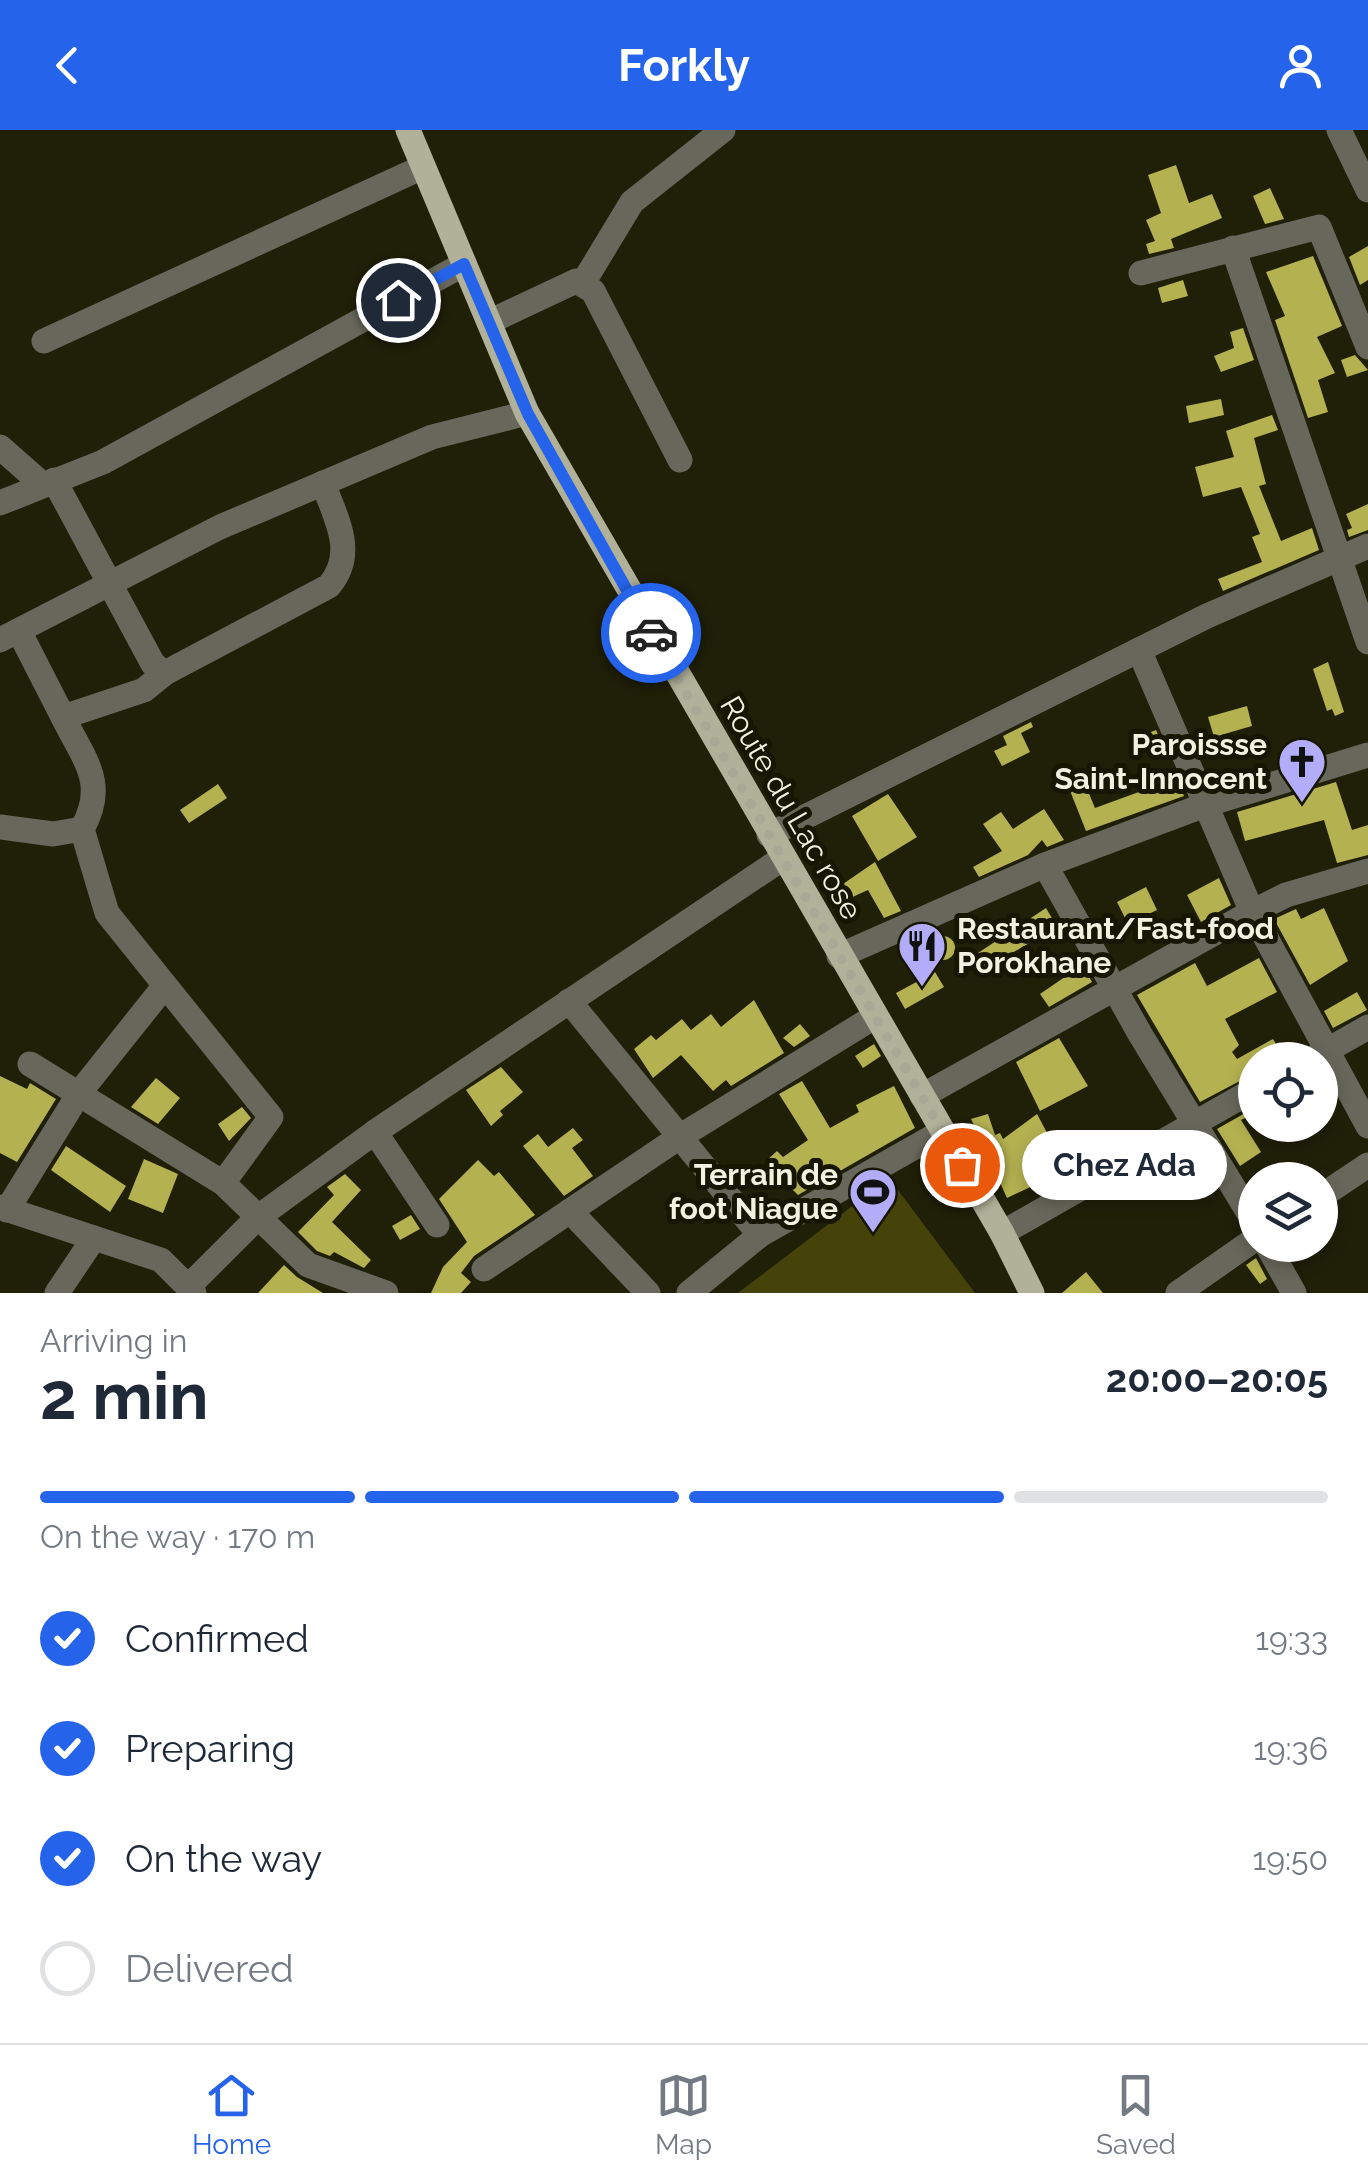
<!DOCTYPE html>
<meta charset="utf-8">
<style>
:root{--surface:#fff;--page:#f2f2f3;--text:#1f2937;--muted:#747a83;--line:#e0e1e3;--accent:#2563eb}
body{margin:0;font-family:Raleway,sans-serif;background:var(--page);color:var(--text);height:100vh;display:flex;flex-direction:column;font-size:38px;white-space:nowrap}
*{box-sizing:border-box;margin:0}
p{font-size:32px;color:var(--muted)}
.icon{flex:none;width:55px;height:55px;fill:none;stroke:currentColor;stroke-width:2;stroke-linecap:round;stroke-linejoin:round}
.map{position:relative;height:1163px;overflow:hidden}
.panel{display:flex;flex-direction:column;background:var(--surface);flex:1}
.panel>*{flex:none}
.tools{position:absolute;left:1238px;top:912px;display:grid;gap:20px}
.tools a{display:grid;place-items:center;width:100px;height:100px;border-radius:50%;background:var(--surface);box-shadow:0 5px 15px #0003;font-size:50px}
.pin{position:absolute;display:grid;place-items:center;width:85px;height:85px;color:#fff;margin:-42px;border:5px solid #fff;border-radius:50%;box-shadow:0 2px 10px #0007}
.courier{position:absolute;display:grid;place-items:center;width:100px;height:100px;margin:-50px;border:8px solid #2563eb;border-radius:50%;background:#fff;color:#222;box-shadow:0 2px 12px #0007}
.bubble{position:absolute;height:70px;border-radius:35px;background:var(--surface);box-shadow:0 5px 15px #0003;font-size:32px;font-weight:700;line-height:70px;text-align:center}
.overview em{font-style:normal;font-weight:700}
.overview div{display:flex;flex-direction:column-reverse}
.overview{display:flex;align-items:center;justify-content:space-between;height:170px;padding:0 40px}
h1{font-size:65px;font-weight:700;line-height:75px}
.bar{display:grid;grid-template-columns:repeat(4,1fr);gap:15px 10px;align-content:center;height:120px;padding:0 40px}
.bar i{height:12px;border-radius:8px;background:var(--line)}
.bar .on{background:var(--accent)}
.bar p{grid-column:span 4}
ol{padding:0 40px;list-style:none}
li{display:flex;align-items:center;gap:30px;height:110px}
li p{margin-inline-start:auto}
li .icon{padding:10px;border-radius:50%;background:var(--accent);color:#fff;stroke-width:4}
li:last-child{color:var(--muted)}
li i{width:55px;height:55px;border:5px solid var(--line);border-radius:50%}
header{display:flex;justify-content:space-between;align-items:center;height:130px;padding:0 40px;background:var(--accent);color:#fff;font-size:45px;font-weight:700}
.dock{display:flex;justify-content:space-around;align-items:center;height:140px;border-top:2px solid var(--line);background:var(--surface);font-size:28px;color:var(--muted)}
.dock a{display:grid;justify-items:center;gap:5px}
.dock .on{color:var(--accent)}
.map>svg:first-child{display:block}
</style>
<header><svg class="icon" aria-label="back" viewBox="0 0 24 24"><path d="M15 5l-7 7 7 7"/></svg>Forkly<svg class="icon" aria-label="person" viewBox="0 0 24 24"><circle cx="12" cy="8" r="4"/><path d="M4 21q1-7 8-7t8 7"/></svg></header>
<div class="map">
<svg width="1368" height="1163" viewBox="0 0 1368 1163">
<rect width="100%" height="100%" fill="#201f08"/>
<!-- green -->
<path fill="#45430a" d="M889 1048 975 1163H738Z"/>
<!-- building -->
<g fill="#b4b151">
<path d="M1176 35 1189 73 1212 64 1222 88 1171 109 1174 118 1149 124 1146 114 1155 111 1146 90 1161 83 1148 45Z"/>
<path d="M1270 58 1284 89 1265 94 1253 66Z"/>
<path d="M1368 116V150L1360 155 1349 127Z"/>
<path d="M1313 126 1342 196 1317 207 1335 243 1318 250 1328 282 1308 288 1275 190 1285 186 1266 142Z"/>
<path d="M1183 150 1188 166 1162 173 1158 158Z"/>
<path d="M1243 198 1254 230 1221 242 1214 226 1234 218 1230 202Z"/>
<path d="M1355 225 1368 240 1347 247 1341 230Z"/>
<path d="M1221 269 1224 285 1189 293 1186 276Z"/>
<path d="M1272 285 1278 300 1254 308 1266 354 1259 356 1281 411 1312 398 1319 420 1223 461 1218 449 1262 432 1252 407 1260 404 1241 357 1203 367 1195 337 1234 327 1226 301Z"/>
<path d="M1368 374V400L1349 407 1347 400 1352 398 1346 384Z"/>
<path d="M1328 532 1344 582 1335 586 1332 579 1327 581 1313 539Z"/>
<path d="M1247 576 1252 596 1214 607 1208 587Z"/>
<path d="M1031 592 1033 597 1021 603 1030 622 1002 636 994 621 1007 615 1003 606Z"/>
<path d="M1156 600 1162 614 1137 624 1131 610Z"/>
<path d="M1080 642 1095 678 1147 659 1149 664 1179 654 1184 666 1086 701 1065 648Z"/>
<path d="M1336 652 1352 700 1368 695V725L1337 733 1324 690 1245 711 1237 682Z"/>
<path d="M218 654 227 668 189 693 180 680Z"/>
<path d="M888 664 917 707 878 731 852 686Z"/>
<path d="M1044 679 1064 710 1047 717 1042 710 1028 725 979 747 973 737 1002 721 983 694 1001 682 1013 699Z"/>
<path d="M875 732 901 781 884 788 868 760 848 769 840 756Z"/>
<path d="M1219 748 1231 775 1201 792 1187 765Z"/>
<path d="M1146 757 1157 780 1128 794 1117 772Z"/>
<path d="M1046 778 1057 797 986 838 978 823Z"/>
<path d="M1324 778 1348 831 1310 855 1274 789 1296 779 1301 789Z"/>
<circle cx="943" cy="818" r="12"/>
<path d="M1259 828 1277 862 1225 889 1239 915 1232 922 1237 929 1273 909 1286 930H1255V943L1200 972 1137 865 1195 833 1207 856Z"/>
<path d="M1080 831 1092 852 1049 877 1040 864 1075 840 1073 837Z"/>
<path d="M935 842 944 857 905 879 896 863Z"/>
<path d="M1357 862 1367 880 1333 898 1324 881Z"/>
<path d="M754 870 784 923 731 956 726 950 713 961 681 925 653 948 634 919 651 905 656 910 682 889 691 900 711 884 721 897Z"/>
<path d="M800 894 810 906 794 917 783 908Z"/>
<path d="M1059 908 1088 956 1040 981 1016 932Z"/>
<path d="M874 914 881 926 863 938 855 926Z"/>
<path d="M501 937 523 962 500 981 503 985 491 996 466 960Z"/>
<path d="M0 946 27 959 30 953 56 969 17 1032 0 1023Z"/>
<path d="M156 948 180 968 158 994 131 977Z"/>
<path d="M802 951 830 998 859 982 856 975 894 956 915 998 798 1065 765 1032 777 1021 783 1027 808 1010 779 964Z"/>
<path d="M242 977 251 988 229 1011 218 994Z"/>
<path d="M1254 978 1255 983 1241 990 1261 1022 1240 1036 1217 999Z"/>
<path d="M988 984 995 1005 1000 1003 1003 1009 1037 984 1067 1040 1007 1068 971 989Z"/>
<path d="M573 998 583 1010 572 1018 593 1046 564 1066 523 1016 538 1004 548 1017Z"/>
<path d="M66 1016 126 1056 110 1082 51 1040Z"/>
<path d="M144 1029 178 1044 163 1083 128 1069Z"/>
<path d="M478 1030 494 1046 499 1042 535 1085 474 1126 461 1143 471 1152 461 1163H431L443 1137 467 1112 439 1069Z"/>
<path d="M1202 1038 1212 1054 1193 1066 1182 1050Z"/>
<path d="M345 1044 361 1060 332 1092 371 1130 364 1138 334 1122 330 1126 317 1121 298 1102 334 1065 327 1057Z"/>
<path d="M411 1085 420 1099 400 1110 392 1096Z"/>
<path d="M1256 1128 1267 1149 1260 1154 1246 1135Z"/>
<path d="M284 1135 297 1147 323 1163H258Z"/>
<path d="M1086 1142 1103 1163H1062Z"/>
</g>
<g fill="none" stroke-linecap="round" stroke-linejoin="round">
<!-- minor -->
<g stroke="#67675b" stroke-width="25">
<path d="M1339 0 1368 60"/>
<path d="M1233 118 1368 512"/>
<path d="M1141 143 1319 97 1368 217"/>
<path d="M583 153 632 72 723 0"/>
<path d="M489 192 576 151 593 161 680 330"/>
<path d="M44 211 423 37"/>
<path d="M0 317 42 354"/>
<path d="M54 350 153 534 165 543 329 456C357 423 336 389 323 353"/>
<path d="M0 373 103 332 464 134"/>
<path d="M19 501 63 587 144 560 165 543"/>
<path d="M0 510 220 397 432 307 527 283"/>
<path d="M1139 520 1252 782 1368 996"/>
<path d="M63 587C84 630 108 653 82 699L107 783 271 987 223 1053"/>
<path d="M0 697 53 704 82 699"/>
<path d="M769 705 1207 486 1368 416"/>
<path d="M1045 735 1140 904 1255 1093"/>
<path d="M839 826 1045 735 1205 675 1368 625"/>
<path d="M569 871 760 1105 943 1001"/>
<path d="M1310 930 1368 897"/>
<path d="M30 934 223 1053 308 1135 386 1163"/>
<path d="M922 966 1252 782 1286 765 1368 741"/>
<path d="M375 1002 437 1095"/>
<path d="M1320 1067 1368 1035"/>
<path d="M0 1077 161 1130 194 1163"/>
<path d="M7 1080 80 962 163 858"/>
<path d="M570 1081 648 1163"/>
<path d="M1002 1103 1255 959"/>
<path d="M1267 1115 1294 1163"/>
<path d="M484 1139 681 1006 874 887"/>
<path d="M188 1157 257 1088 375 1002 783 728"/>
<path d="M57 1163 94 1108"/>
<path d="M689 1163 760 1105"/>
<path d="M1178 1163 1255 1109"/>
</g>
<!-- major -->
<path stroke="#b1b199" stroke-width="25" d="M408 0 527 283 1002 1103 1032 1163"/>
</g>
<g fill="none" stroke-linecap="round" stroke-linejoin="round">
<!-- done -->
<path stroke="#a8a896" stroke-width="10" stroke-dasharray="0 18" d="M651 503 962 1035"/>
<!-- route -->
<path stroke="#2563eb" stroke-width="12" d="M398 170 464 134 528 284 651 503"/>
</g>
<!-- icons -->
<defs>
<g id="church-pin" transform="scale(2.5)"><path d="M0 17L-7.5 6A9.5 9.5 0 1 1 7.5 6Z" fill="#b3adf9" stroke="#171602"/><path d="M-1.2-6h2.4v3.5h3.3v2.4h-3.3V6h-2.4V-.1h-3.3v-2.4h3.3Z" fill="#111"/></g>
<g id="restaurant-pin" transform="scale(2.5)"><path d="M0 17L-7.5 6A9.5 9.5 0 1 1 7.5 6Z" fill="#b3adf9" stroke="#171602"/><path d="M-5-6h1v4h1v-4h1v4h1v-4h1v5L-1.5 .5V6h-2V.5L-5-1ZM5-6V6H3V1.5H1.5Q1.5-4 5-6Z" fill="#111"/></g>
<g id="stadium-pin" transform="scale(2.5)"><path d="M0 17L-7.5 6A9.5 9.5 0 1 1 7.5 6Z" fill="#b3adf9" stroke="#171602"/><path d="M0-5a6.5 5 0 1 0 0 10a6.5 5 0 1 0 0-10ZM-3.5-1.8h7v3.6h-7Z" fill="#111"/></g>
</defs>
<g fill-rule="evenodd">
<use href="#church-pin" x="1302" y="632"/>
<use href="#restaurant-pin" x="922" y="816"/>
<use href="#stadium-pin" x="873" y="1062"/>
</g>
<g text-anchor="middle" stroke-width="10" stroke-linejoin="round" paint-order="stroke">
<!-- poi labels -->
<g font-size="30" font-weight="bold" fill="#f2f2e3" stroke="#171602" text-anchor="end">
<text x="1267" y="625">Paroissse<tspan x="1267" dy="34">Saint-Innocent</tspan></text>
<text x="957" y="809" text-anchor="start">Restaurant/Fast-food<tspan x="957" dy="34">Porokhane</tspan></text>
<text x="838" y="1055">Terrain de<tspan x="838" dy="34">foot Niague</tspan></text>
</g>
<!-- street labels -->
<g font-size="30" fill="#f2f2e3" stroke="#171602">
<text transform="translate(791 678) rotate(60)" y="10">Route du Lac rose</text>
</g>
</g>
</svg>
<div class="tools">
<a><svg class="icon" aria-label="locate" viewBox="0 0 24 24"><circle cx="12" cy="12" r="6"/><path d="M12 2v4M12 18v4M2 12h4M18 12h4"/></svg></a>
<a><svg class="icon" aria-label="layers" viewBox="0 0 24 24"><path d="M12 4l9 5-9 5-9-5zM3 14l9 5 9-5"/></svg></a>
</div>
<div class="pin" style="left:962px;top:1035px;background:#ea580c"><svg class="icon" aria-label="bag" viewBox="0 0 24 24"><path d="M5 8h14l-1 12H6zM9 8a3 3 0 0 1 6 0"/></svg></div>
<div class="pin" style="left:398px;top:170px;background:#1f2937"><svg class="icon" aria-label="home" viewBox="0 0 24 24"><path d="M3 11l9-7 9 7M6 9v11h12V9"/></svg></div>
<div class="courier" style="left:651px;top:503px"><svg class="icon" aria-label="car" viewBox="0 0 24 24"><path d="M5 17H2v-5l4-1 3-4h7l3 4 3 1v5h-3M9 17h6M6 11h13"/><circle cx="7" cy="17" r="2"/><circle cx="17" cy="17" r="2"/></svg></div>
<div class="bubble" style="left:1022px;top:1000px;width:205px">Chez Ada</div>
</div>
<section class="panel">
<div class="overview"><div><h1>2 min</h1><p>Arriving in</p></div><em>20:00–20:05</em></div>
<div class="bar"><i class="on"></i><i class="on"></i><i class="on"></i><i></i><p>On the way · 170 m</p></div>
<ol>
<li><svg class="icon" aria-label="check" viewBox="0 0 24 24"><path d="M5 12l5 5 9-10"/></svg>Confirmed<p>19:33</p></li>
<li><svg class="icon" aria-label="check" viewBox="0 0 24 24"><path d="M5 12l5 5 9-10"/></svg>Preparing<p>19:36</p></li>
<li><svg class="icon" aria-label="check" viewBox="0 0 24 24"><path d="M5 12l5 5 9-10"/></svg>On the way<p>19:50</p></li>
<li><i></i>Delivered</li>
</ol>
</section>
<nav class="dock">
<a class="on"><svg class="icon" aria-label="home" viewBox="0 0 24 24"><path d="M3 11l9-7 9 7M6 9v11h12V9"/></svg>Home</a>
<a><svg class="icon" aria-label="map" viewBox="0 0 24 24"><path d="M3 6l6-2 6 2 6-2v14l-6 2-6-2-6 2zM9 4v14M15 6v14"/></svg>Map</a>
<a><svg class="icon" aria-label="saved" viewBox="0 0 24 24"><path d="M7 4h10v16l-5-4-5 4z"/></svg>Saved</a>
</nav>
